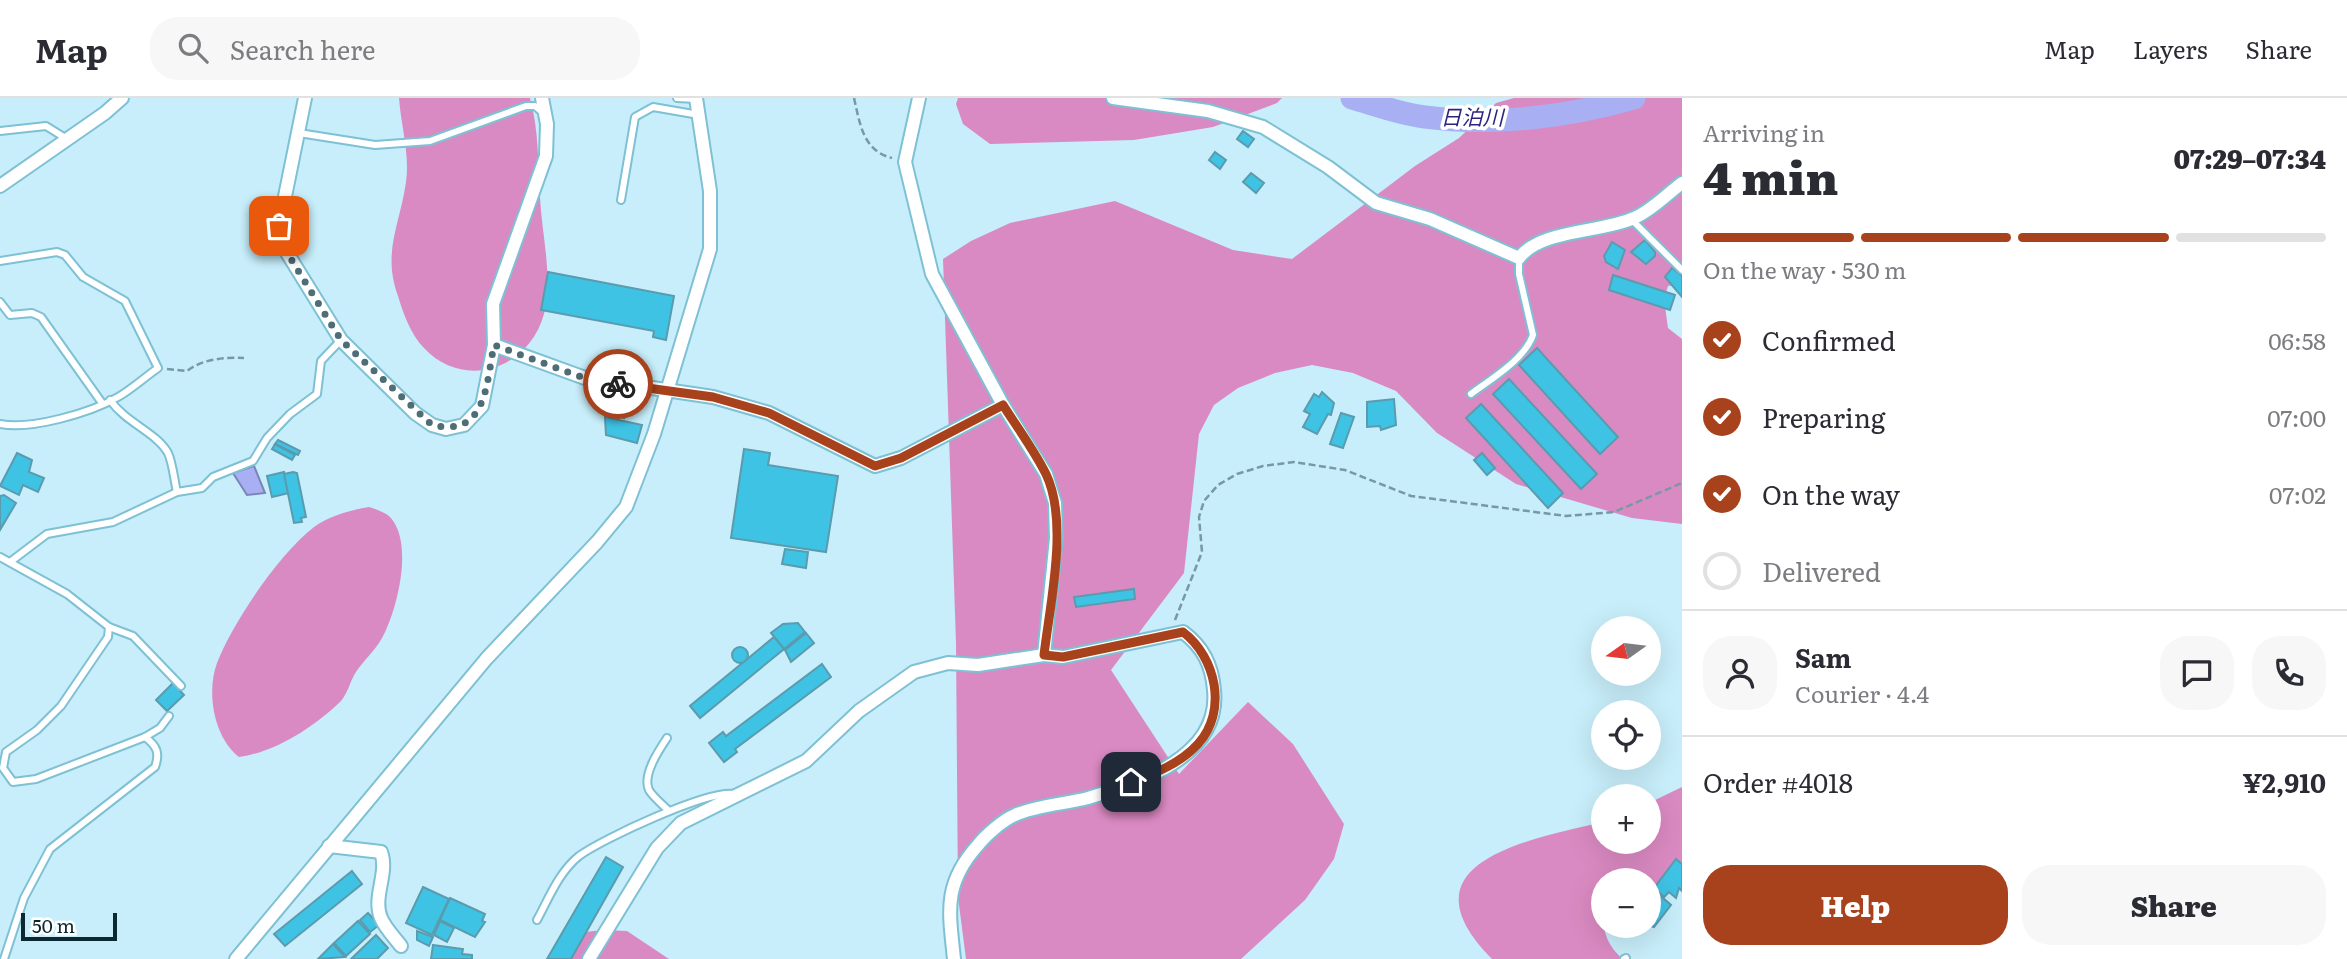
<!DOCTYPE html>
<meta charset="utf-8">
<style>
:root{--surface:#fff;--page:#f7f7f7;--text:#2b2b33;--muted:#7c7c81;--line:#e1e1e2;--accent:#a8421c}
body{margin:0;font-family:Literata,"Noto Sans JP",serif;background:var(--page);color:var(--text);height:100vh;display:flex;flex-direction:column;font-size:26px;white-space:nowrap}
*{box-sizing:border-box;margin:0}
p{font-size:23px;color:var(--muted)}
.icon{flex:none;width:38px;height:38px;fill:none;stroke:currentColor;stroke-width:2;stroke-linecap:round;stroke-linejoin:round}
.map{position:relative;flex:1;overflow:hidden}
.panel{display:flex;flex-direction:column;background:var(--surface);width:665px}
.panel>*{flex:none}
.needle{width:46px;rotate:256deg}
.tools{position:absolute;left:1591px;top:518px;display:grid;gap:14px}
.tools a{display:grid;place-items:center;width:70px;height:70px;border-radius:50%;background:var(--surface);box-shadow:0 7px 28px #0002;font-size:35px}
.scale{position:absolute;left:21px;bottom:18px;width:96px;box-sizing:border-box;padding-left:7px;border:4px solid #0c2830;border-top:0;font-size:19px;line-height:24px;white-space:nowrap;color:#0c2830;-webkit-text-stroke:5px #fff;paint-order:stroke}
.pin{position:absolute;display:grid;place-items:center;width:60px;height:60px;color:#fff;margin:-30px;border-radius:14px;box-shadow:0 4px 10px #0006}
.courier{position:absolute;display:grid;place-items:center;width:70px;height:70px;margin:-35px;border:5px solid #a8421c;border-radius:50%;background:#fff;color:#222;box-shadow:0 2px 9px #0007}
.overview em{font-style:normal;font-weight:800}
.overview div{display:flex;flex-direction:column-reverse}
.overview{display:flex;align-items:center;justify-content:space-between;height:119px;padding:0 21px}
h1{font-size:46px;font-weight:800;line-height:52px}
.bar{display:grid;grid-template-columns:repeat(4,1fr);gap:10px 7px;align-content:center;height:84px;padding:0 21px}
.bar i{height:9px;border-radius:5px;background:var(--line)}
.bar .active{background:var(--accent)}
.bar p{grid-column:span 4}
.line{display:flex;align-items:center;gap:18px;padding:0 21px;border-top:2px solid var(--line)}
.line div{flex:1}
.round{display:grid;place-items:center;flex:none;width:74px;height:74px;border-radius:28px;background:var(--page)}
ol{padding:0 21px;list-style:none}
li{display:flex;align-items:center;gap:21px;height:77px}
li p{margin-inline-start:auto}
li .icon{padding:7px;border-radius:50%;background:var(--accent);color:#fff;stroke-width:4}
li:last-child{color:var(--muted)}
li i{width:38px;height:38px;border:4px solid var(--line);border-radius:50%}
.action{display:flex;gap:14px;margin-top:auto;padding:14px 21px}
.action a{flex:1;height:80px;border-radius:28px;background:var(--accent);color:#fff;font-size:28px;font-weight:800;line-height:80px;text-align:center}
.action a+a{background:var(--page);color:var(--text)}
header{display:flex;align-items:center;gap:42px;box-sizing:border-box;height:98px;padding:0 35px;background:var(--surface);border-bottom:2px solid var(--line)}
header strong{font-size:33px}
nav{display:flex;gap:38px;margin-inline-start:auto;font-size:24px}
.search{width:490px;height:63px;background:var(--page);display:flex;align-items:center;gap:18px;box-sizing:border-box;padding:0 24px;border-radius:28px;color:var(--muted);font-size:26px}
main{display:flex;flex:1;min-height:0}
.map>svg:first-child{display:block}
</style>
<header>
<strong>Map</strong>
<div class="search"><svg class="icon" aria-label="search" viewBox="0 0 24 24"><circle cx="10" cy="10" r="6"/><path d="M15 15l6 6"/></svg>Search here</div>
<nav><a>Map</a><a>Layers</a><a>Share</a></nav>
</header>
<main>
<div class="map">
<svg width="1682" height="861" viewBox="0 0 1682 861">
<rect width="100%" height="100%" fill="#c7eefa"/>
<!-- forest -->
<g fill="#da8ac2">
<path d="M399 0H530C539 32 538 67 540 100 542 138 553 178 544 216 529 271 464 293 424 250 411 237 403 215 398 198 382 154 400 127 406 84 410 56 401 28 399 0Z"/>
<path d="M958 0H1282L1277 5 1213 29 1134 42 990 46 963 26 956 6Z"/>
<path d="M1514 0H1682V186L1668 188 1664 201 1668 230 1682 241V426L1632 420 1516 386 1437 335 1396 293 1353 275 1312 267 1275 275 1238 290 1214 307 1199 336 1184 475 1111 572 1179 676 1248 604 1293 646 1344 726 1334 761 1305 802 1241 861H966L958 799 956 545 943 161 971 143 1010 125 1115 103 1233 152 1292 161 1415 68 1459 40 1496 5Z"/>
<path d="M369 409C375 411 384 414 389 418 415 443 397 513 382 540 375 553 363 563 356 574 350 583 348 595 341 603 314 629 276 654 239 659 214 639 206 595 217 565 233 524 279 456 314 429 329 418 351 412 369 409Z"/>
<path d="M1682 689V781L1649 792 1648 782H1603C1603 813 1597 840 1623 861H1492C1396 764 1531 741 1603 724V744H1648L1649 705Z"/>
<path d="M603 832 627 833 669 861H550L585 834Z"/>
</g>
<!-- water -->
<path fill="#a8b0f3" stroke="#7987b8" stroke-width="2" d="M254 368 265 395 247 397 233 375Z"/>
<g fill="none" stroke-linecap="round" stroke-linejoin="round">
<!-- river -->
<path stroke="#a8b0f3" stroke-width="23" d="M1352 0C1376 7 1400 16 1425 19 1494 28 1568 19 1634 0"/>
</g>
<!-- building -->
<g fill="#3fc3e5" stroke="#5a9bae" stroke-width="2">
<path d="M1243 33 1254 41 1248 49 1237 41Z"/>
<path d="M1215 54 1226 62 1220 71 1209 62Z"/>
<path d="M1251 75 1264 85 1256 95 1243 84Z"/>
<path d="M1645 142 1655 154V158L1646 166 1631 154Z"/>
<path d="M1612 144 1625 152 1618 171 1606 164 1604 158Z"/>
<path d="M1672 170 1682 178V199L1665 179Z"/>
<path d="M548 174 674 198 666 242 653 239 654 233 541 212Z"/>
<path d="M1613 177 1675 197 1670 212 1609 192Z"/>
<path d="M1537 250 1618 339 1600 356 1519 267Z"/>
<path d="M1509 281 1597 376 1581 391 1493 296Z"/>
<path d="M1322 294 1334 305 1331 317 1328 316 1317 336 1303 329 1310 316 1304 313 1314 296 1319 299Z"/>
<path d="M1394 301 1396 327 1381 332 1380 328 1367 329V304Z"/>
<path d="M617 305 627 308 624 320 614 315Z"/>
<path d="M1481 306 1563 395 1548 410 1466 320Z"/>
<path d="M1341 315 1354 319 1343 350 1330 346Z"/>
<path d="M605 319 642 327 637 345 606 337Z"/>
<path d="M278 342 300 353 298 357 275 346Z"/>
<path d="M275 346 295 357 292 362 272 351Z"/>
<path d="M744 351 770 355 768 367 838 378 826 454 731 440Z"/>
<path d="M17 355 32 362 29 374 44 380 38 394 23 387 19 397 0 388Z"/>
<path d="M1482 355 1495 370 1487 377 1474 362Z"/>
<path d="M284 374 289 395 272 399 267 378Z"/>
<path d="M293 374 297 375 306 419 301 420 302 424 294 425 284 376Z"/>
<path d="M4 397 16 405 0 432V398Z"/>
<path d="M785 451 808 454 806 470 782 466Z"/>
<path d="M1134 491 1135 501 1076 509 1074 499Z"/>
<path d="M798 525 805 534 784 551 771 535 783 526Z"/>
<path d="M806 535 814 545 791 564 785 552Z"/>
<path d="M774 539 784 551 700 620 690 608Z"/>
<circle cx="740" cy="557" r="8"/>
<path d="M822 566 831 579 735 651 737 654 724 664 709 645 723 634 726 638Z"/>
<path d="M173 585 184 597 167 613 156 602Z"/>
<path d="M606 759 623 769 571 861H547Z"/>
<path d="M1676 761 1682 766V793L1679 790 1676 800 1669 794 1664 799 1654 790Z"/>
<path d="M352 773 362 786 285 848 274 836Z"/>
<path d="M1648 787 1671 807 1654 829 1648 827Z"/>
<path d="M423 789 449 801 432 837 406 825Z"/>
<path d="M450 800 485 816 482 823 485 824 475 839 440 822Z"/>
<path d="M368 815 379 827 370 834 360 822Z"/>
<path d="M358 823 370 836 346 858 334 845Z"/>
<path d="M440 823 454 830 447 844 434 837Z"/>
<path d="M417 833 433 839 429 848 417 842Z"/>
<path d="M376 837 388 850 377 861H351Z"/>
<path d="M333 846 345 859 318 861Z"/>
<path d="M433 847 463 851 462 856 472 857V861H431Z"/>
</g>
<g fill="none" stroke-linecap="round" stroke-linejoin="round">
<!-- service casing -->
<g stroke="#7ec0d4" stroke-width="10">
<g id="service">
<path d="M677 0 696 1"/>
<path d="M0 33 46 28 67 41"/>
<path d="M299 35 375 47 430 43 526 8H535L542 14"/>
<path d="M621 102 635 19 653 9 699 17"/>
<path d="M1631 121 1682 172"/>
<path d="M0 163 57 154 65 157 83 179 125 203 158 270C145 279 132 291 118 299 90 315 31 332 0 326"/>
<path d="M0 204 10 217 32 215 41 219 102 305"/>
<path d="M1471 296C1491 281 1524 262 1533 237L1519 176V160"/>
<path d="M110 302C126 325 156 334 168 355 173 366 174 382 177 394L202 390 213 379 253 363 267 340 290 316 317 296 321 263 341 242"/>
<path d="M0 459 67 496 109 529 133 538 181 588"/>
<path d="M10 464 47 436 113 424 177 394"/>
<path d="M109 529 108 539 61 608 37 632 6 654 3 670 13 684 36 681 145 639 160 630 169 618"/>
<path d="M667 640C659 652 642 677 649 692 653 699 663 707 669 713"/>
<path d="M537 822C549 800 559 774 579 758 602 741 707 692 734 696"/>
<path d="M4 861 24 800 50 751 155 669C160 655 157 648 145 639"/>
<path d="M1624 861 1626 860"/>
</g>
</g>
<!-- minor casing -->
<g stroke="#7ec0d4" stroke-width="16">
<g id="minor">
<path d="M305 0 279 128 281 145 341 242 415 315 432 327 446 331 464 327 482 308 494 247 493 206 546 58 547 26 542 0"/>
<path d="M919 0 905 64 932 176 1003 307 1046 376 1055 405 1056 440 1044 557"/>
<path d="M1113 0 1208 13 1263 29 1328 69 1376 105 1430 121 1519 160C1541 131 1601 135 1634 120 1651 113 1667 96 1682 85"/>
<path d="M0 88 105 15 122 0"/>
<path d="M494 247 585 280 713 299 769 315 875 368 901 360 1003 307"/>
<path d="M329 748 381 754C389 775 372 799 381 820 385 830 395 840 401 848"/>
<path d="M236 861 487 560 597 444 626 409 654 336 710 151V93L696 0"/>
<path d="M589 861 657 750 681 725 806 663 859 613 914 574 948 565 978 567 1044 557 1063 559 1183 534C1203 549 1212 567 1214 592 1221 659 1139 685 1088 700 1065 706 1037 707 1015 717 1003 722 986 737 978 747 943 786 949 813 954 861"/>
</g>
</g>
<!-- path -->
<g stroke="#7799a3" stroke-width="2.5" stroke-dasharray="7 3.5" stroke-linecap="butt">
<path d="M854 0C860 26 863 53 892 60"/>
<path d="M167 271 187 273C202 261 225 259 244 260"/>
<path d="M1175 522 1202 454 1199 419 1204 403 1218 387 1237 376 1263 368 1294 364 1345 372 1411 398 1566 418 1614 414 1682 385"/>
</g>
<!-- service -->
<use href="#service" stroke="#fff" stroke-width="6"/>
<!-- minor -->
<use href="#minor" stroke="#fff" stroke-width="12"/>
</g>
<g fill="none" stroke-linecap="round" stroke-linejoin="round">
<!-- done -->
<path stroke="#4d6d77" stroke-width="7" stroke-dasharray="0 12.6" d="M279 128 281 145 341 242 432 327C487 340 486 286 494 247L584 280 618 286"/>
<!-- route -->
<path stroke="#a8421c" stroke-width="9" d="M618 286 713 299 769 315 875 368 901 360 1003 307C1017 329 1034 352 1046 376 1069 424 1050 505 1044 557L1063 559 1183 534C1216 559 1228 613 1198 646 1181 665 1154 676 1131 684"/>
</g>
<g text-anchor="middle" stroke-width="7" stroke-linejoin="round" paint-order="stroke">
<!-- water labels -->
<g font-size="21" font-style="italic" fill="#2c2280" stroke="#fff">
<text x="1472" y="27">日泊川</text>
</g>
</g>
</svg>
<div class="tools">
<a><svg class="needle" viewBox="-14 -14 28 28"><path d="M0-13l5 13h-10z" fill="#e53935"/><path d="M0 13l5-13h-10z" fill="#7c7c81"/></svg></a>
<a><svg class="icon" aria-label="locate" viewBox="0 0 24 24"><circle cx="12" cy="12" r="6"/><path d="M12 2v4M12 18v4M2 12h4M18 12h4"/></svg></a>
<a>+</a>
<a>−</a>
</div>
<div class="scale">50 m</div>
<div class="pin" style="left:279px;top:128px;background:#ea580c"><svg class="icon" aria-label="bag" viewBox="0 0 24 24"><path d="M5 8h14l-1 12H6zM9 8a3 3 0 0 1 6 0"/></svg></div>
<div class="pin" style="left:1131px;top:684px;background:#1f2937"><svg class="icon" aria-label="home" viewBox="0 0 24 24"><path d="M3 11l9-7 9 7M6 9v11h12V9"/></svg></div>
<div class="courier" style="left:618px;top:286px"><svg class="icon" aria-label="bike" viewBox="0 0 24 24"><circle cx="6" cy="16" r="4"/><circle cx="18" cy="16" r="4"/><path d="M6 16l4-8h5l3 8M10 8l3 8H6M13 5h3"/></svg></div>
</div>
<section class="panel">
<div class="overview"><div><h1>4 min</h1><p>Arriving in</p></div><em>07:29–07:34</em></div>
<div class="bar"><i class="active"></i><i class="active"></i><i class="active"></i><i></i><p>On the way · 530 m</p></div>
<ol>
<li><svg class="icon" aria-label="check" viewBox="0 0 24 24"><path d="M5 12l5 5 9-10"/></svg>Confirmed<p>06:58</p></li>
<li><svg class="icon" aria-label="check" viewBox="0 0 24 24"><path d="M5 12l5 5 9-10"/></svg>Preparing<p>07:00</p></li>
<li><svg class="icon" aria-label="check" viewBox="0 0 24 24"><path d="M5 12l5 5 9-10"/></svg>On the way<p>07:02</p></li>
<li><i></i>Delivered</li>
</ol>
<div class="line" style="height:126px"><a class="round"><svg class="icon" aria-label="person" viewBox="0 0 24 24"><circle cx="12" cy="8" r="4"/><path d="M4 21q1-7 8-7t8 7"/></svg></a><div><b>Sam</b><p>Courier · 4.4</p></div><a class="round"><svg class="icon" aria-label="chat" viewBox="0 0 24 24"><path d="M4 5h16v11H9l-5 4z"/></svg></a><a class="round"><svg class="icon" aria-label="phone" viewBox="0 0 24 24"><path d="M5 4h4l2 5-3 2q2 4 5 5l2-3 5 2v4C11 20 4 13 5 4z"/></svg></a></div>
<div class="line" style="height:91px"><div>Order #4018</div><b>¥2,910</b></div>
<div class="action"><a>Help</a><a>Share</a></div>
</section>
</main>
